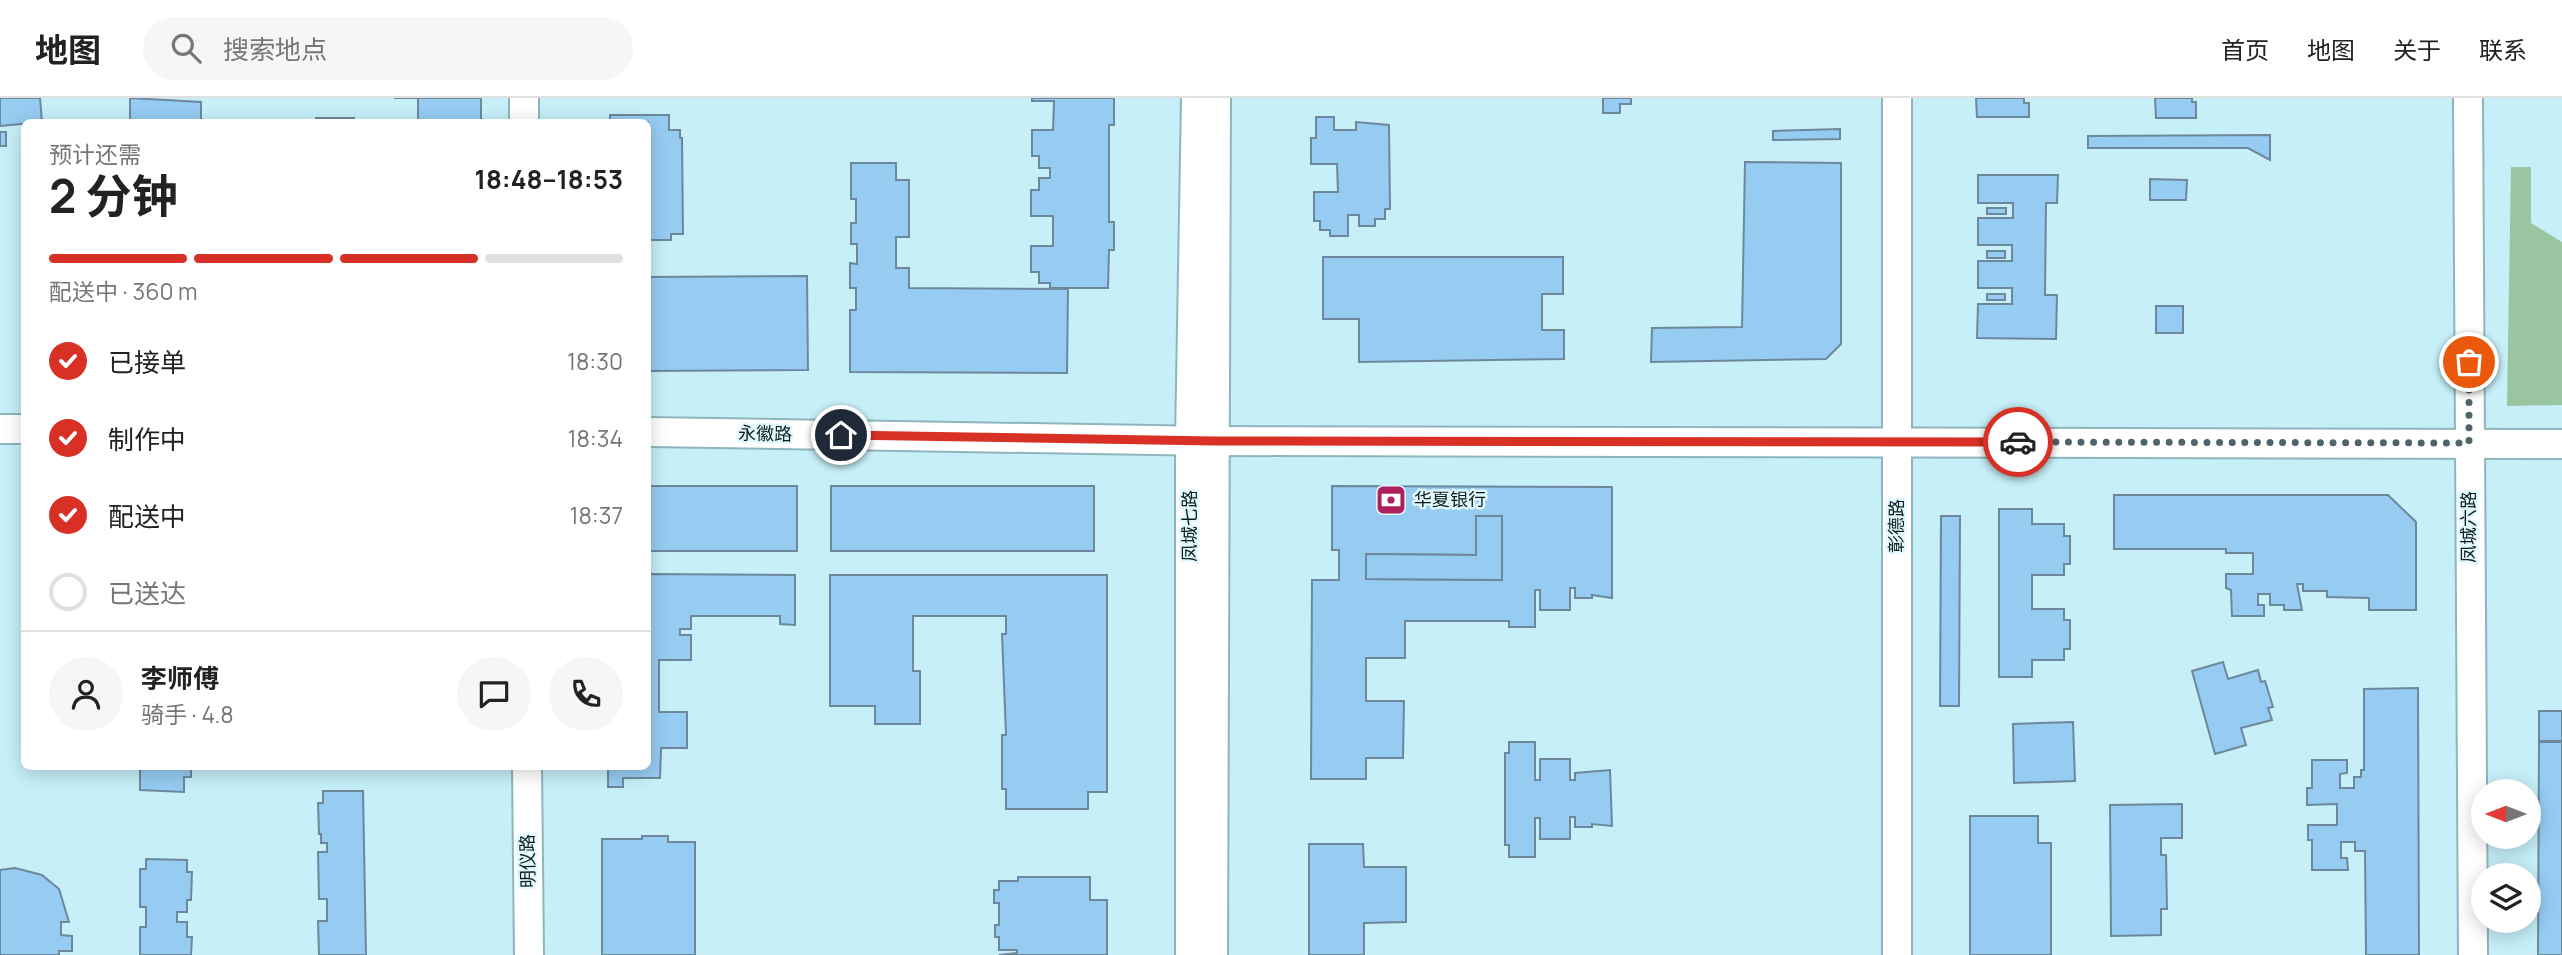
<!DOCTYPE html>
<html lang="zh">
<meta charset="utf-8">
<style>
:root{--surface:#fff;--page:#f6f6f6;--text:#222;--muted:#767676;--line:#e0e0e0;--accent:#d93025}
body{margin:0;font-family:Manrope,"Noto Sans SC",sans-serif;background:var(--page);color:var(--text);height:100vh;display:flex;flex-direction:column;font-size:26px;white-space:nowrap}
*{box-sizing:border-box;margin:0}
p{font-size:23px;color:var(--muted)}
.icon{flex:none;width:38px;height:38px;fill:none;stroke:currentColor;stroke-width:2;stroke-linecap:round;stroke-linejoin:round}
.map{position:relative;flex:1;overflow:hidden}
.drawer{position:absolute;left:21px;top:21px;width:630px;height:651px;display:flex;flex-direction:column;background:var(--surface);border-radius:10px;box-shadow:0 4px 18px #0003}
.drawer>*{flex:none}
.needle{width:46px;rotate:270deg}
.controls{position:absolute;left:2471px;top:681px;display:grid;gap:14px}
.controls a{display:grid;place-items:center;width:70px;height:70px;border-radius:50%;background:var(--surface);box-shadow:0 4px 18px #0003;font-size:35px}
.pin{position:absolute;display:grid;place-items:center;width:60px;height:60px;color:#fff;margin:-30px;border:4px solid #fff;border-radius:50%;box-shadow:0 2px 7px #0007}
.courier{position:absolute;display:grid;place-items:center;width:70px;height:70px;margin:-35px;border:5px solid #d93025;border-radius:50%;background:#fff;color:#222;box-shadow:0 2px 9px #0007}
.overview em{font-style:normal;font-weight:700}
.overview div{display:flex;flex-direction:column-reverse}
.overview{display:flex;align-items:center;justify-content:space-between;height:119px;padding:0 28px}
h1{font-size:46px;font-weight:700;line-height:52px}
.bar{display:grid;grid-template-columns:repeat(4,1fr);gap:10px 7px;align-content:center;height:84px;padding:0 28px}
.bar i{height:9px;border-radius:5px;background:var(--line)}
.bar .on{background:var(--accent)}
.bar p{grid-column:span 4}
.line{display:flex;align-items:center;gap:18px;padding:0 28px;border-top:2px solid var(--line)}
.line div{flex:1}
.round{display:grid;place-items:center;flex:none;width:74px;height:74px;border-radius:37px;background:var(--page)}
ol{padding:0 28px;list-style:none}
li{display:flex;align-items:center;gap:21px;height:77px}
li p{margin-inline-start:auto}
li .icon{padding:7px;border-radius:50%;background:var(--accent);color:#fff;stroke-width:4}
li:last-child{color:var(--muted)}
li i{width:38px;height:38px;border:4px solid var(--line);border-radius:50%}
header{display:flex;align-items:center;gap:42px;box-sizing:border-box;height:98px;padding:0 35px;background:var(--surface);border-bottom:2px solid var(--line)}
header strong{font-size:33px}
nav{display:flex;gap:38px;margin-inline-start:auto;font-size:24px}
.search{width:490px;height:63px;background:var(--page);display:flex;align-items:center;gap:18px;box-sizing:border-box;padding:0 24px;border-radius:38px;color:var(--muted);font-size:26px}
.map>svg:first-child{display:block}
</style>
<header>
<strong>地图</strong>
<div class="search"><svg class="icon" aria-label="search" viewBox="0 0 24 24"><circle cx="10" cy="10" r="6"/><path d="M15 15l6 6"/></svg>搜索地点</div>
<nav><a>首页</a><a>地图</a><a>关于</a><a>联系</a></nav>
</header>
<div class="map">
<svg width="2562" height="857" viewBox="0 0 2562 857">
<rect width="100%" height="100%" fill="#c6eff7"/>
<!-- green -->
<path fill="#9ac5a1" d="M2511 69H2531V125L2562 144V307L2507 308Z"/>
<!-- building -->
<g fill="#96cbf2" stroke="#6d889c" stroke-width="2" fill-rule="evenodd">
<path d="M0 0H40L42 24 0 28Z"/>
<path d="M130 0 201 4V24H121H130Z"/>
<path d="M394 0H481V24H418V0Z"/>
<path d="M1032 0H1114V27H1109V124H1114V152H1109L1108 190H1050V185H1039V174H1031V148H1053V118H1031V92H1039V80H1050V70H1039V58H1032V32H1053L1054 3H1032Z"/>
<path d="M1603 0H1631V6H1620V15H1603Z"/>
<path d="M1976 0H2024V5H2029V19H1977Z"/>
<path d="M2155 0H2192V4H2196V20H2156Z"/>
<path d="M610 17H669V32H680V40H682L683 136H671V142H650L648 24H610Z"/>
<path d="M1316 19H1334V32H1356V24L1389 27 1390 111H1385V121H1375V128H1359V117H1348V138H1330V132H1320V123H1314V94H1338L1337 66H1311V40H1316Z"/>
<rect x="316" y="20" width="38" height="4"/>
<path d="M1840 31V41L1773 42V33Z"/>
<rect x="0" y="34" width="6" height="14"/>
<path d="M2270 37V62L2248 50H2088V38Z"/>
<path d="M1745 64 1841 65V246L1826 261 1651 264 1652 230 1742 229Z"/>
<path d="M851 65H896V82H909V139H896V170H909V190L1068 191 1067 275 850 274V212H856V190H850V165L857 166V146H851V125H856V101H851Z"/>
<path d="M1978 77H2058L2057 105H2046L2045 197H2057L2056 241 1977 240 1978 206H2012V190H1978V163H2012V147H1978V120H2013V105H1978Z"/>
<path d="M2150 81 2187 82 2186 102H2150Z"/>
<rect x="1987" y="110" width="19" height="6"/>
<rect x="1987" y="153" width="18" height="7"/>
<path d="M1323 159H1563V196H1542V232H1564V261L1359 264V221H1323Z"/>
<path d="M807 178 808 272 649 273 648 179Z"/>
<rect x="1987" y="196" width="18" height="6"/>
<rect x="2156" y="208" width="27" height="27"/>
<rect x="648" y="388" width="149" height="65"/>
<rect x="831" y="388" width="263" height="65"/>
<path d="M1332 388 1612 389V500L1592 497V500H1575V490H1570V512H1540V492H1535V529H1509V523H1405V560H1366V603H1404L1403 660H1366V681H1311L1312 482H1339V452H1332ZM1476 418H1502V482L1366 481V456L1476 457Z"/>
<path d="M2114 397H2388L2416 424V512H2369V500L2327 499V493H2303V486H2297L2302 512H2284V507H2270V496H2258V507H2264V518H2232L2231 492 2226 490V476H2253V455H2226V451H2114Z"/>
<path d="M1999 411H2032V426H2064V438H2070V466H2064V477H2032V511H2064V522H2070V551H2064V562H2032V579H1999Z"/>
<path d="M1476 418H1502V482L1366 481V456L1476 457Z"/>
<path d="M1941 418H1960L1959 608H1940Z"/>
<path d="M649 476 795 477V527L780 526V518H691V531H680V537H691V562H659V614H687V650H661L660 680H623V689H608V668H648Z"/>
<path d="M830 477H1107V694H1088V711H1006V691H1002V637H1006L1002 536H1006V518H913V573H920V626H875V608H830Z"/>
<path d="M2223 564 2228 581 2258 572 2261 584 2265 583 2273 609 2268 610 2272 622 2241 630 2246 647 2215 656 2192 573Z"/>
<path d="M2418 590 2419 857H2366L2365 753H2355V744H2341V760H2347L2348 772H2312V742H2308V727H2337V706L2307 707V690H2312V662H2347V675L2340 676V690H2354V679H2361V672H2364V591Z"/>
<rect x="2539" y="613" width="23" height="30"/>
<path d="M2073 624 2075 683 2014 685 2013 626Z"/>
<path d="M1509 644H1535V682H1540V661H1570V682H1575V675L1610 672 1612 728 1592 726V729H1575V719H1570V741H1540V720H1535V759H1509V747H1505V655H1509Z"/>
<path d="M2539 644H2562V857H2538Z"/>
<path d="M135 668H191V679H184V694L140 692V670Z"/>
<path d="M323 693H363L366 857H319L318 823H327V801H319L318 754H327V745H321V736H319L318 705H323Z"/>
<path d="M2182 706V740H2161V757H2166L2167 811H2161V837L2111 838 2110 707Z"/>
<path d="M1970 718H2038V745H2051V857H1970Z"/>
<path d="M642 738H668V744H695V857H602V741H642Z"/>
<path d="M1309 746H1363L1364 769H1406V824L1364 825V857H1309Z"/>
<path d="M146 761 187 762V774H192L191 802H187V814H177V824H187V839H192L191 857H140V829H146V809H140V771H146Z"/>
<path d="M15 770 42 777 59 791 69 824H61V837L72 838V853H59V857H0V772Z"/>
<path d="M1018 779H1090V802H1107V857H999L1017 855V852H999V839H995V827H999V805H994V792H999V783H1018Z"/>
</g>
<g fill="none" stroke-linecap="round" stroke-linejoin="round">
<!-- tertiary casing -->
<g stroke="#8eb5bc" stroke-width="32">
<g id="tertiary">
<path d="M1897 0V857"/>
<path d="M2468 0 2473 857"/>
<path d="M524 24V0"/>
<path d="M0 331H24"/>
<path d="M648 334 1214 343 2562 346"/>
<path d="M527 668 529 857"/>
<path d="M1190 857V343L1196 0"/>
<path d="M1213 857 1216 0"/>
</g>
</g>
<!-- tertiary -->
<use href="#tertiary" stroke="#fff" stroke-width="28"/>
</g>
<g fill="none" stroke-linecap="round" stroke-linejoin="round">
<!-- done -->
<path stroke="#4d656a" stroke-width="7" stroke-dasharray="0 12.6" d="M2018 344 2469 345V264"/>
<!-- route -->
<path stroke="#d93025" stroke-width="9" d="M841 337 1214 343 2018 344"/>
</g>
<!-- icons -->
<defs>
<g id="bank-square" transform="scale(1.575)"><rect x="-9" y="-9" width="18" height="18" rx="4" fill="#ae205b" stroke="#e1f9fe"/><path d="M-6-4H6V4H-6ZM0-2.3a2.3 2.3 0 1 0 0 4.6a2.3 2.3 0 1 0 0-4.6Z" fill="#fff"/></g>
</defs>
<g fill-rule="evenodd">
<use href="#bank-square" x="1391" y="402"/>
</g>
<g text-anchor="middle" stroke-width="5" stroke-linejoin="round" paint-order="stroke">
<!-- street labels -->
<g font-size="18" fill="#0c1b1e" stroke="#e1f9fe">
<text transform="translate(765 336) rotate(1)" y="6">永徽路</text>
<text transform="translate(1190 428) rotate(-90)" y="6">凤城七路</text>
<text transform="translate(1897 428) rotate(-90)" y="6">彰德路</text>
<text transform="translate(2469 429) rotate(-90)" y="6">凤城六路</text>
<text transform="translate(528 763) rotate(-91)" y="6">明仪路</text>
</g>
<!-- poi labels -->
<g font-size="18" fill="#0c1b1e" stroke="#e1f9fe" text-anchor="start">
<text x="1414" y="408">华夏银行</text>
</g>
</g>
</svg>
<div class="controls">
<a><svg class="needle" viewBox="-14 -14 28 28"><path d="M0-13l5 13h-10z" fill="#e53935"/><path d="M0 13l5-13h-10z" fill="#767676"/></svg></a>
<a><svg class="icon" aria-label="layers" viewBox="0 0 24 24"><path d="M12 4l9 5-9 5-9-5zM3 14l9 5 9-5"/></svg></a>
</div>
<div class="pin" style="left:2469px;top:264px;background:#ea580c"><svg class="icon" aria-label="bag" viewBox="0 0 24 24"><path d="M5 8h14l-1 12H6zM9 8a3 3 0 0 1 6 0"/></svg></div>
<div class="pin" style="left:841px;top:337px;background:#1f2937"><svg class="icon" aria-label="home" viewBox="0 0 24 24"><path d="M3 11l9-7 9 7M6 9v11h12V9"/></svg></div>
<div class="courier" style="left:2018px;top:344px"><svg class="icon" aria-label="car" viewBox="0 0 24 24"><path d="M5 17H2v-5l4-1 3-4h7l3 4 3 1v5h-3M9 17h6M6 11h13"/><circle cx="7" cy="17" r="2"/><circle cx="17" cy="17" r="2"/></svg></div>
<section class="drawer">
<div class="overview"><div><h1>2 分钟</h1><p>预计还需</p></div><em>18:48–18:53</em></div>
<div class="bar"><i class="on"></i><i class="on"></i><i class="on"></i><i></i><p>配送中 · 360 m</p></div>
<ol>
<li><svg class="icon" aria-label="check" viewBox="0 0 24 24"><path d="M5 12l5 5 9-10"/></svg>已接单<p>18:30</p></li>
<li><svg class="icon" aria-label="check" viewBox="0 0 24 24"><path d="M5 12l5 5 9-10"/></svg>制作中<p>18:34</p></li>
<li><svg class="icon" aria-label="check" viewBox="0 0 24 24"><path d="M5 12l5 5 9-10"/></svg>配送中<p>18:37</p></li>
<li><i></i>已送达</li>
</ol>
<div class="line" style="height:126px"><a class="round"><svg class="icon" aria-label="person" viewBox="0 0 24 24"><circle cx="12" cy="8" r="4"/><path d="M4 21q1-7 8-7t8 7"/></svg></a><div><b>李师傅</b><p>骑手 · 4.8</p></div><a class="round"><svg class="icon" aria-label="chat" viewBox="0 0 24 24"><path d="M4 5h16v11H9l-5 4z"/></svg></a><a class="round"><svg class="icon" aria-label="phone" viewBox="0 0 24 24"><path d="M5 4h4l2 5-3 2q2 4 5 5l2-3 5 2v4C11 20 4 13 5 4z"/></svg></a></div>
</section>
</div>
